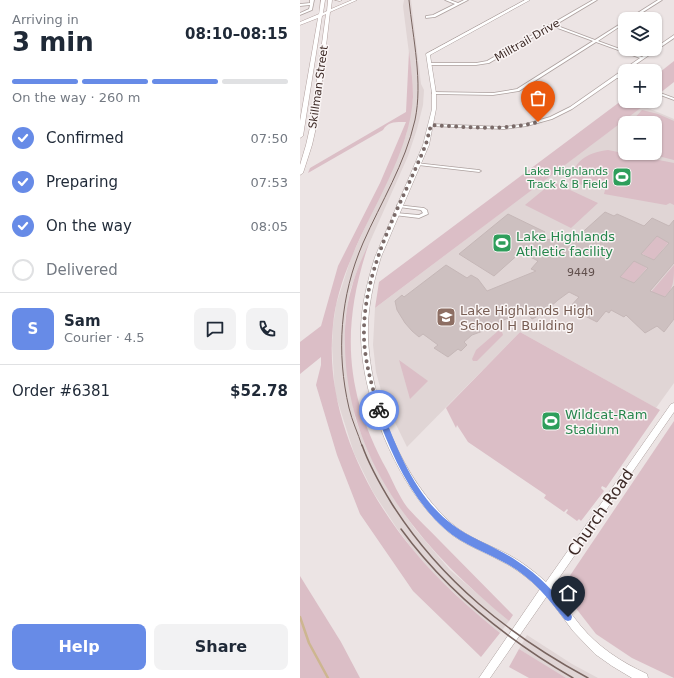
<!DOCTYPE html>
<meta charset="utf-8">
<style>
:root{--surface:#fff;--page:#f2f2f3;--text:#1f2937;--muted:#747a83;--line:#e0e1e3;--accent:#678be7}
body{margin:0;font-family:"DejaVu Sans",sans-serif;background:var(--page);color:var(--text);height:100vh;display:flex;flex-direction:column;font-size:15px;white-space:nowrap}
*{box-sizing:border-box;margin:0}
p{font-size:13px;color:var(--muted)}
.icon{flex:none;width:22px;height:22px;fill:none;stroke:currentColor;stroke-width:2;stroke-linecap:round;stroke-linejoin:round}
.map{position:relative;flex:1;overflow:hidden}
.side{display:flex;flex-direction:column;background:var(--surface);width:300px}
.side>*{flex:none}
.buttons{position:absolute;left:318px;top:12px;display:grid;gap:8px}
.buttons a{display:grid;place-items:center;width:44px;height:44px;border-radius:8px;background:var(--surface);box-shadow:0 1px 3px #0004;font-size:20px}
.pin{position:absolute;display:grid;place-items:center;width:34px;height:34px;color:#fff;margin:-41px -17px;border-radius:50% 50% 50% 0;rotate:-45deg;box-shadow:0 0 4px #0007}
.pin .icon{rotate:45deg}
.courier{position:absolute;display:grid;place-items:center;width:40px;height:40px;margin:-20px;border:3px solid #678be7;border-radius:50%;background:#fff;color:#222;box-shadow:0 1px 5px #0007}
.headline em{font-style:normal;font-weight:700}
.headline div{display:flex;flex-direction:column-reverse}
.headline{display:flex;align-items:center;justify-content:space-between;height:68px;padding:0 12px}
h1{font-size:26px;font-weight:700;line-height:30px}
.bar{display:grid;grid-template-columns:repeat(4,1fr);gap:6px 4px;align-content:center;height:48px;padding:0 12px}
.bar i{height:5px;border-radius:3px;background:var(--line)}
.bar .selected{background:var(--accent)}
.bar p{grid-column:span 4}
.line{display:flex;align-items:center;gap:10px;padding:0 12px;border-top:1px solid var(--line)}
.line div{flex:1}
.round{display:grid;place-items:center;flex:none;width:42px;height:42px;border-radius:8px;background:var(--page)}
ol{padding:0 12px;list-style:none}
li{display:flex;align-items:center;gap:12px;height:44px}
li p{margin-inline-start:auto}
li .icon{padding:4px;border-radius:50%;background:var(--accent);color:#fff;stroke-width:4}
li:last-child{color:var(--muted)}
li i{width:22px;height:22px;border:2px solid var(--line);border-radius:50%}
.cta{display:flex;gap:8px;margin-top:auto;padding:8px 12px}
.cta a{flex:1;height:46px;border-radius:8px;background:var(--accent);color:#fff;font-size:16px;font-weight:700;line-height:46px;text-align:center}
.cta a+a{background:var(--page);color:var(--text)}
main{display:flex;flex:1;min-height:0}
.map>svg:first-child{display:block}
</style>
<main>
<section class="side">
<div class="headline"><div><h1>3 min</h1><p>Arriving in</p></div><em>08:10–08:15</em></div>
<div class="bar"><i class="selected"></i><i class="selected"></i><i class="selected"></i><i></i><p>On the way · 260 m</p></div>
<ol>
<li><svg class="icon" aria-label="check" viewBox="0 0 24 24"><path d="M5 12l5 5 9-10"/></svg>Confirmed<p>07:50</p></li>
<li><svg class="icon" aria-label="check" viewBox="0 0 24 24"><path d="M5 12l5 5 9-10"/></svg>Preparing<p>07:53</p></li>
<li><svg class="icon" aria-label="check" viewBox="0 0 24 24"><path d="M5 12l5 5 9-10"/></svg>On the way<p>08:05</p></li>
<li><i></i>Delivered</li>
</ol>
<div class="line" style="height:72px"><b class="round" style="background:var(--accent);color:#fff">S</b><div><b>Sam</b><p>Courier · 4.5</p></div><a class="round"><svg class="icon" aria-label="chat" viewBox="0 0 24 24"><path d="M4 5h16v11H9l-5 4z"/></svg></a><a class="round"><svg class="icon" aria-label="phone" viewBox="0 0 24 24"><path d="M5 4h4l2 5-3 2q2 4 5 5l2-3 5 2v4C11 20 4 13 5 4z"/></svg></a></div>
<div class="line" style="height:52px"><div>Order #6381</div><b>$52.78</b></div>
<div class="cta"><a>Help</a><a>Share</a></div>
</section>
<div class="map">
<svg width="374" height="678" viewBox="0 0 374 678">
<rect width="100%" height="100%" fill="#ece4e4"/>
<!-- built -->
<g fill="#e0d5d5" fill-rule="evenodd">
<path d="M104 0H111L121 84 124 90 123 105 117 129 108 156 57 271 50 291 45 320V346L55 418 69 454 90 493 115 529 150 570 209 621 200 633 173 611 134 574 113 550 96 527 73 492 54 453 35 393 32 346 33 326 36 305 51 258 97 157 106 135 110 113 113 98 112 77 103 6Z"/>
<path d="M343 106 374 119V383L356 408 220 332 107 447 83 398 76 372 73 345 75 308ZM325 123H355V153H325Z"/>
<path d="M227 635 272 664 298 678H266L258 674 219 649Z"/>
</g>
<!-- green -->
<g fill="#dbbec6">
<path d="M109 51C111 66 113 82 113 97 110 153 71 208 51 259 42 280 35 303 33 325 24 406 63 491 114 551 140 582 169 608 200 633L181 657 113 591 60 514 37 455 16 385 21 365V357L0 374V342L21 326 38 266 80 183 106 122C97 122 88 121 83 130L8 173 10 168 106 112Z"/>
<path d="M374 61V82L355 97V76Z"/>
<path d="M325 98V101H350L75 308 79 282Z"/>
<path d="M342 110 358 114 374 121V160L346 153H355V123H330Z"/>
<path d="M308 150 374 163V205L370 203 366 205 304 194 305 190 274 183 269 180C277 159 287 153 308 150Z"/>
<path d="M253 182 298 203 271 228 225 205Z"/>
<path d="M356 235 368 241V243L349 266 346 260 348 257 341 253 353 241 352 240Z"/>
<path d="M69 243C41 326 44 392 87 470 93 482 99 496 107 507 117 519 130 530 141 542 165 566 189 591 213 615L209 621C128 554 56 475 46 366 44 340 44 315 51 290 55 274 62 258 69 243Z"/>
<path d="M339 255 342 260 340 264 347 268 333 284 320 277Z"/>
<path d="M374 265C374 278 374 292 362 298L351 292Z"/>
<path d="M198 331 202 332 203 335 177 361H173L172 359 176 350Z"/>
<path d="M220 332 360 410 306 488 302 486 301 488 304 491 281 521 279 519 277 521 266 513 268 510 267 509 264 512 244 498 246 495 168 442 157 425 156 428 146 408Z"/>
<path d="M99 360 128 381 110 399Z"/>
<path d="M374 421V678L332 658 296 634 261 589Z"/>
<path d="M0 576 41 642 60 678H0Z"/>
<path d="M219 649 266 678H229L209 667Z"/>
</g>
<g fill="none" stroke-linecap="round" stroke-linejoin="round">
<!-- stream -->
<path stroke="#cdb690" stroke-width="2.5" d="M0 617 9 643 28 678"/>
</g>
<!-- building -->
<path fill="#cdc0c0" stroke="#c5b7b7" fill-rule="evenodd" d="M305 212 314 216 317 214 344 226 352 218 369 226 374 220V263L350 291 365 297 374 286V319L364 332 357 326 345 333 326 315 324 317 311 310 309 313 306 311 297 322 269 308 279 297 269 292 258 300 242 314 232 319 223 308 209 314 211 317 181 329 183 331 172 335 164 342 167 345 161 351 158 349 148 357 134 348 138 345 123 334 119 337 112 331 105 323 97 310 95 301 102 295 104 297 146 265 167 278 171 275 178 279 187 291 236 271 231 269 238 261 221 252 194 276 159 254 208 214 245 232 233 242 258 238 265 241 270 237 275 239ZM357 236 369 243 354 260 341 254ZM334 261 348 268 334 283 320 277Z"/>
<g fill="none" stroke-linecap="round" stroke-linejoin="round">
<!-- minor casing -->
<g stroke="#ada19f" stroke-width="1.5">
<g id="minor">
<path d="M10 0H14L12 10 0 15V13L9 9 10 5 0 6V4L10 3Z"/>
<path d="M145 0H150L158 3 164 0H168L135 17 126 18V16L133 15 155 4Z"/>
<path d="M293 0H297L255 25 295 40 325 21V23L298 41 342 57 353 49H355V48L374 35V38L326 71H325V72L319 76 325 79V81L317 78 272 109 252 119 227 126 204 129 130 126V124H131L204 127 226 124 250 117 270 107 340 58 296 42 219 91 193 95 134 94 132 93 134 92 193 93 217 89 293 41 252 26 189 63 176 65H130L128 64 130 63H176L187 61Z"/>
<path d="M358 0H362L332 19H328Z"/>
<path d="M355 91 374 98V100L355 93Z"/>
<path d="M116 163 179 170 181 171 179 172 118 165 116 164Z"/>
<path d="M97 205 124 208 127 210 128 214 119 218 94 215V213H96L119 215 123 213 121 210 99 207H97Z"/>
</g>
</g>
<!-- tertiary casing -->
<g stroke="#ada19f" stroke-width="1">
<path id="tertiary" d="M225 0H230L130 55 136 93V109L129 145 81 257C73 283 67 310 68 337 70 401 103 480 151 523 168 538 190 545 209 555 222 562 235 572 246 582L371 404 374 403V412L252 588C262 600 270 613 280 625 298 647 321 662 347 674L348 678H332L312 666 295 654 273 631 247 596 190 678H179L240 589C229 579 216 568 201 561 183 551 162 544 146 530 98 488 62 400 61 337 60 310 67 283 75 257L123 145 132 109V93L126 54Z"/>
</g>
<!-- secondary casing -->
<g stroke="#b1a09e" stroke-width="1">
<g id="secondary">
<path d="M21 0H25L23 13 27 11 28 0H32L31 9 52 0H57L30 12 17 123 12 145 3 173 0 175V165L6 145 11 123 26 14 22 16 3 136 0 138V121L18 18 0 25V22L19 14Z"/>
<path d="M35 0H42L40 1Z"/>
</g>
</g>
<!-- minor -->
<use href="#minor" fill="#fff" fill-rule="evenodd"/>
<!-- tertiary -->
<use href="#tertiary" fill="#fff" fill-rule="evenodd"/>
<!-- secondary -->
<use href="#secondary" fill="#fff" fill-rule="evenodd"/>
<!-- tram-far1 -->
<path stroke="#78645f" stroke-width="1" d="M62 446C58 433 52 421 49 408 36 352 40 296 63 243 81 202 105 164 115 120 123 82 113 39 109 0"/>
<!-- tram -->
<g stroke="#78645f" stroke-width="1.5">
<path d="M62 445C69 465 81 486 92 504 141 581 209 635 288 678"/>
<path d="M101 529C147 592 206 639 273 678"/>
</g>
</g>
<!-- route -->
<path fill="#678be7" d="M79 407 82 410C98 451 116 498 153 525 173 540 197 547 217 561 239 575 256 593 271 614L272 617 271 620 268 621 265 620C249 599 232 578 209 565 188 553 163 545 145 529 110 498 91 453 75 410Z"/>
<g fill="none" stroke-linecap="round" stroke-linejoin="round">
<!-- done -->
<path stroke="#7a6a68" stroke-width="4" stroke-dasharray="0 7.2" d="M79 410C72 386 65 363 64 338 62 269 101 206 126 144L131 125C167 127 203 131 238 122"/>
</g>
<!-- icons -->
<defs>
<g id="stadium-square" transform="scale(1)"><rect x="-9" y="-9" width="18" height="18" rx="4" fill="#2e9e5b" stroke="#f9f4f4"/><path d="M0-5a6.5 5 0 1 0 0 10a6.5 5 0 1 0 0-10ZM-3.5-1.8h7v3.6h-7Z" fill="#fff"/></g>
<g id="school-square" transform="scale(1)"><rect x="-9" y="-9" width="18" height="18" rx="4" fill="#8d6e63" stroke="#f9f4f4"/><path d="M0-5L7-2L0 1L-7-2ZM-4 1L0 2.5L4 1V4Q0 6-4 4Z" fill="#fff"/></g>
</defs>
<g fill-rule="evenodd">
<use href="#stadium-square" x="322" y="177"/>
<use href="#stadium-square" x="202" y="243"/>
<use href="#school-square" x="146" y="317"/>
<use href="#stadium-square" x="251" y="421"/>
</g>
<g text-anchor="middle" stroke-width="3" stroke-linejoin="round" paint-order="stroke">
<!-- far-street labels -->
<g font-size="11" fill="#3c2925" stroke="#f9f4f4">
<text transform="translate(227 40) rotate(-30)" y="4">Milltrail Drive</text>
<text transform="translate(18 87) rotate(-82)" y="4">Skillman Street</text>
</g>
<!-- far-leisure labels -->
<g font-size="11" fill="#27864d" stroke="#f9f4f4" text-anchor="end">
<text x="308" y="175">Lake Highlands<tspan x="308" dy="13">Track &amp; B Field</tspan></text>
</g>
<!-- number labels -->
<g font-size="11" fill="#604f4c">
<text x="281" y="276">9449</text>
</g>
<!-- leisure labels -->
<g font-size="13" fill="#27864d" stroke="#f9f4f4" text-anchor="start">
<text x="216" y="241">Lake Highlands<tspan x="216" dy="15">Athletic facility</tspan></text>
<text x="265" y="419">Wildcat-Ram<tspan x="265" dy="15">Stadium</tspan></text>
</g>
<!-- education labels -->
<g font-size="13" fill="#785e54" stroke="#f9f4f4" text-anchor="start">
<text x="160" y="315">Lake Highlands High<tspan x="160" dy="15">School H Building</tspan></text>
</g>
<!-- near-street labels -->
<g font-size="16" fill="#3c2925" stroke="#f9f4f4">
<text transform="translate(300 512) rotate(-55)" y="6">Church Road</text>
</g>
</g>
</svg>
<div class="buttons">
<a><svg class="icon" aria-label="layers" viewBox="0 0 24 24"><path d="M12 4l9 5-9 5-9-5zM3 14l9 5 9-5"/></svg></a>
<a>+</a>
<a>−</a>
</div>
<div class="pin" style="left:238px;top:122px;background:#ea580c"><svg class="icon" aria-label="bag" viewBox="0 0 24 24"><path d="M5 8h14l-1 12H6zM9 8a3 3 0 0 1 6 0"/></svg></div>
<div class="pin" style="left:268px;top:617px;background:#1f2937"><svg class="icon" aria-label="home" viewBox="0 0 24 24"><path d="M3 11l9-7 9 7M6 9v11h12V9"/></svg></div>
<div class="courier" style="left:79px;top:410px"><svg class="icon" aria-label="bike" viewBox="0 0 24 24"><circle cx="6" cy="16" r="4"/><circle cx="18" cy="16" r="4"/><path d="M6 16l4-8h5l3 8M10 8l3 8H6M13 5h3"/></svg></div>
</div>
</main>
